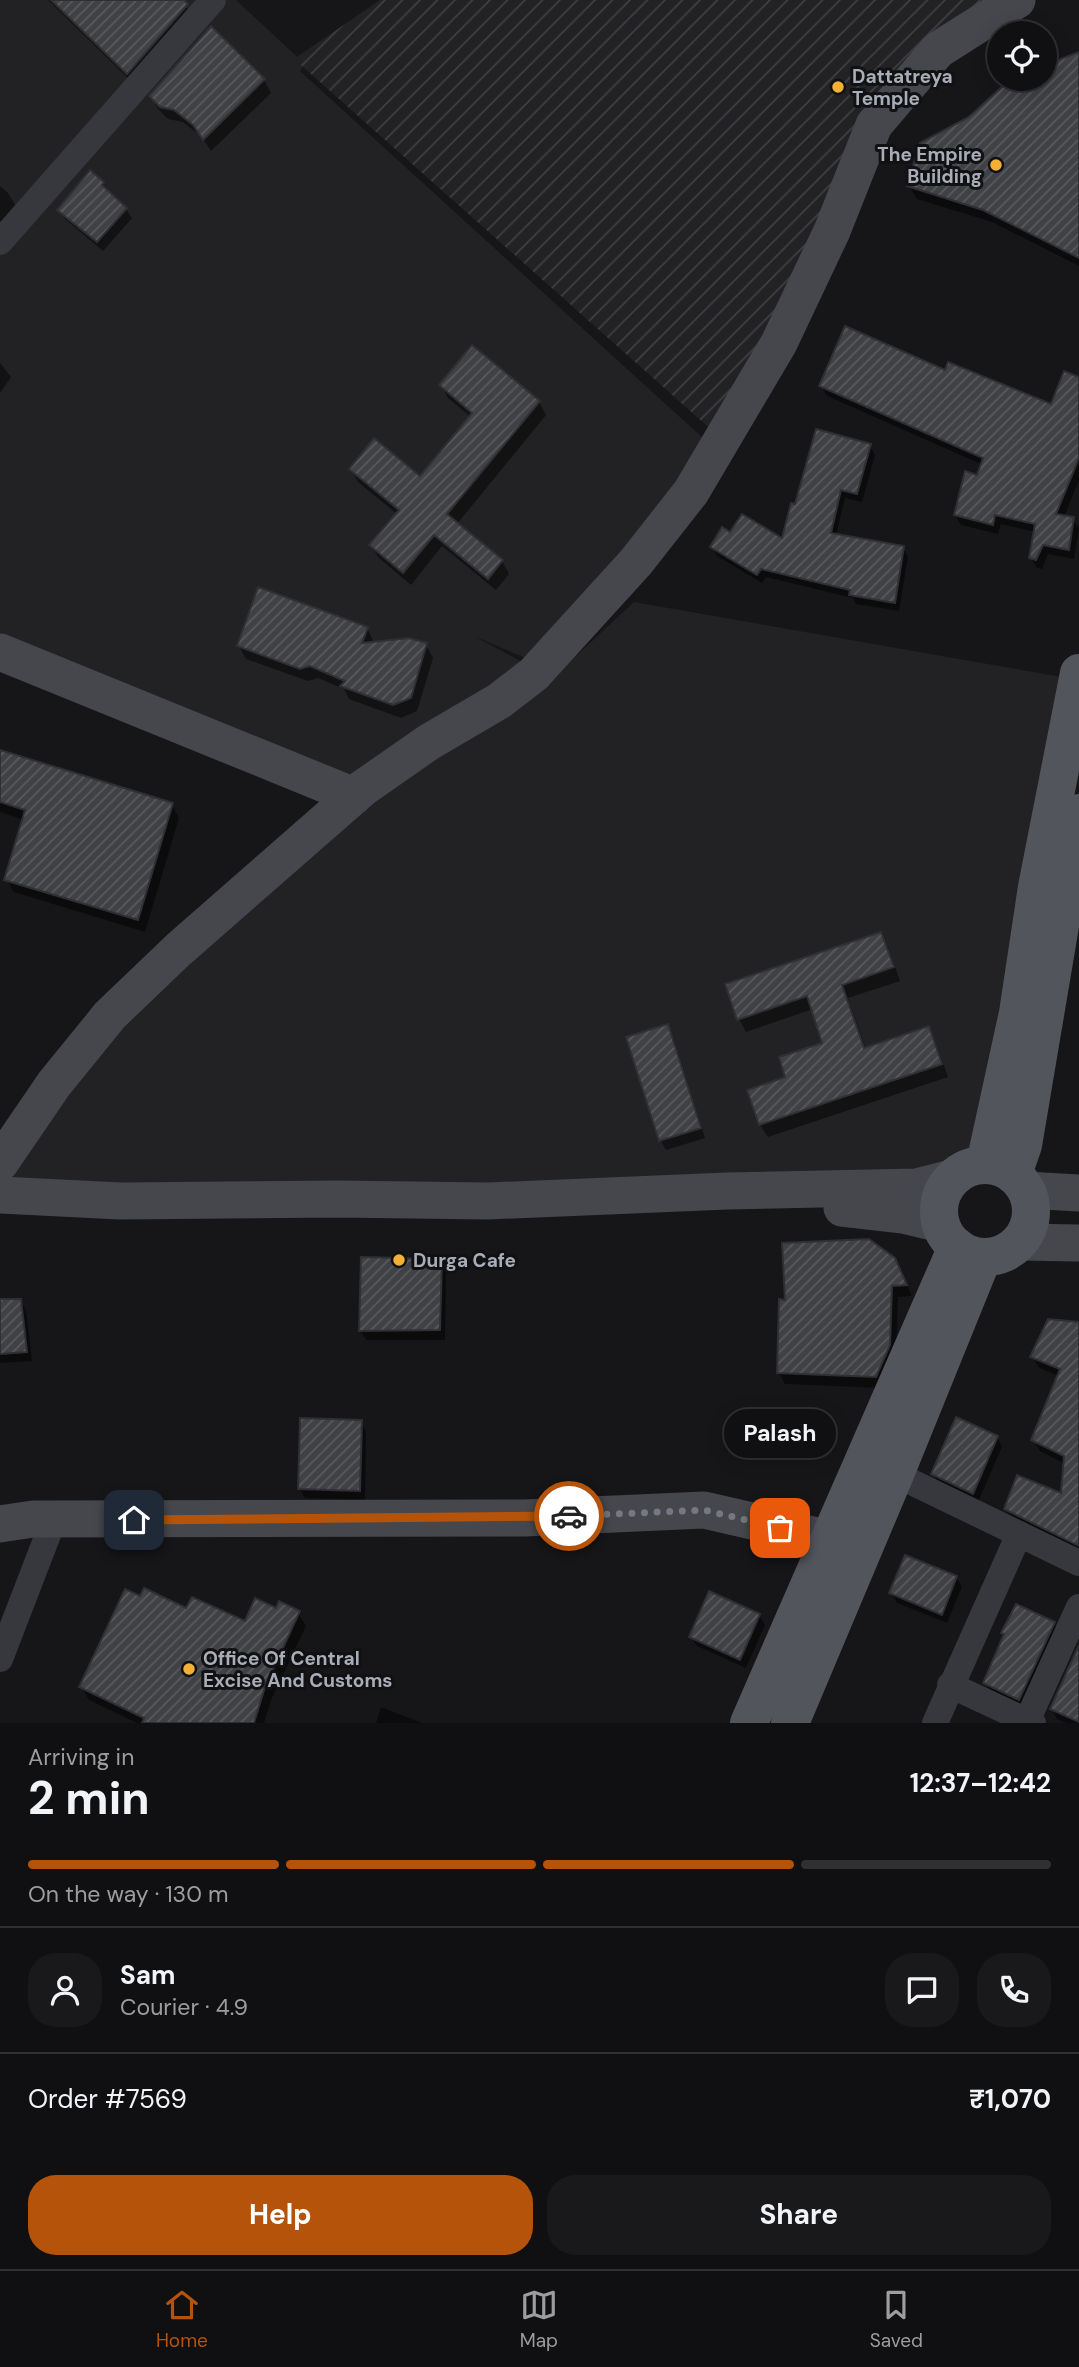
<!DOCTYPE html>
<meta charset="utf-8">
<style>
:root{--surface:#101012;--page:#19191b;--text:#f1f3f6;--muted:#9c9d9f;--line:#303032;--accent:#b45309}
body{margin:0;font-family:"DM Sans",sans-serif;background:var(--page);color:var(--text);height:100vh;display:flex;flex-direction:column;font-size:26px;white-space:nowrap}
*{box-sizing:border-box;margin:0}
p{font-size:23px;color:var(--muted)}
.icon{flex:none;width:38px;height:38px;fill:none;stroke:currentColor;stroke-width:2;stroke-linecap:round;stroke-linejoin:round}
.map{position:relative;height:1723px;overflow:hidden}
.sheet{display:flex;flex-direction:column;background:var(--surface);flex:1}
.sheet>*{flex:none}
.fabs{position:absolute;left:987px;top:21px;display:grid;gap:14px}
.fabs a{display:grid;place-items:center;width:70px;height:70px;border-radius:50%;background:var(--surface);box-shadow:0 4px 18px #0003,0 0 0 2px var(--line);font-size:35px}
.pin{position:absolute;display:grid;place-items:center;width:60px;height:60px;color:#fff;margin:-30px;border-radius:14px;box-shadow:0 4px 10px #0006}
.courier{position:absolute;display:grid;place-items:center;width:70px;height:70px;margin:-35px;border:5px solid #b45309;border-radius:50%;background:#fff;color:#222;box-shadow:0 2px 9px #0007}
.bubble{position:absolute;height:49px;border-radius:24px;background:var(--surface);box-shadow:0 4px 18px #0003,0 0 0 2px var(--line);font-size:23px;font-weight:700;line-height:49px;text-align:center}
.summary em{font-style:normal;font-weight:700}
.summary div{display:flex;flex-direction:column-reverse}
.summary{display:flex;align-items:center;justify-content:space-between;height:119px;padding:0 28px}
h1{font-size:46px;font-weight:700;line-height:52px}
.bar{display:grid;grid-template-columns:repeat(4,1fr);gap:10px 7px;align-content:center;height:84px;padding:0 28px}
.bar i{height:9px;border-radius:5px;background:var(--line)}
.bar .on{background:var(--accent)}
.bar p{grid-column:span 4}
.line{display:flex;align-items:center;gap:18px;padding:0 28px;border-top:2px solid var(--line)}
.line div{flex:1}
.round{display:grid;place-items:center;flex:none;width:74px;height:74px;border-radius:28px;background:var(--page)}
.primary-button{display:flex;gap:14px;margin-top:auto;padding:14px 28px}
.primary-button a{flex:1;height:80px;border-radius:28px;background:var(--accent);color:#fff;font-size:28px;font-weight:700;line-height:80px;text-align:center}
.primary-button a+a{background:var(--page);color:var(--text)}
.menu{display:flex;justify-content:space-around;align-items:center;height:98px;border-top:2px solid var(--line);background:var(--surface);font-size:19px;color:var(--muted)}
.menu a{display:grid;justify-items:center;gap:4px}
.menu .on{color:var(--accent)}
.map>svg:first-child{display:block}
</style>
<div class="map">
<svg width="1079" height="1723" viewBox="0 0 1079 1723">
<defs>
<pattern id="industrial-furrows" width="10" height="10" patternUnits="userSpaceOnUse" patternTransform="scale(1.75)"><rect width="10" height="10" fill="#222225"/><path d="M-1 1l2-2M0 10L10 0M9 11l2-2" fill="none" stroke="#3f3f43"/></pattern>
<pattern id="building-hatch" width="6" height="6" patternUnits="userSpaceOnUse" patternTransform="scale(1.75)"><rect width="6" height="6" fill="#404145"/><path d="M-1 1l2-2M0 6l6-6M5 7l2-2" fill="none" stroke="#595a5e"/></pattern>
</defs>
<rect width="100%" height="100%" fill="#161618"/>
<!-- built -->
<g fill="#222225">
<path d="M0 0H236L305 64 300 71 704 439 669 510 533 661 474 636 526 664 346 786 0 646Z"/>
<path d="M634 602 1079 680 987 1167 208 1206 0 1176 108 1031 367 796 547 683Z"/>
</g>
<!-- industrial -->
<path fill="url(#industrial-furrows)" d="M380 0H999L934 39 716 434 294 59Z"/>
<!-- shadow -->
<g fill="#0007">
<path d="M48 0H181L194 18 135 85Z"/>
<path d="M211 29 264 80 271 93 211 151 202 137 183 122 168 119 158 109 151 97Z"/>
<path d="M1079 54V266L992 222 917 199 909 186 970 118 1007 84 1019 79H1045V67Z"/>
<path d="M103 183 109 194 126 209 132 218 103 251 65 219 59 210Z"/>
<path d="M0 186 8 193 16 206 0 225Z"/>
<path d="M0 363 11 377 0 393Z"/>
<path d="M946 372 1052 407 1079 379V480L1064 517 1073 519 1079 529 1074 559 1048 554 1042 569 1037 568 1031 558 1035 532 1001 524 998 534 961 525 955 515 979 477 983 465 827 396 821 386Z"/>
<path d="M441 385 539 402 546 415 457 524 502 561 509 574 496 590 442 546 411 585 379 558 371 546 397 514 358 482 351 469 420 479 471 417 448 398Z"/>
<path d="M870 446 875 455 862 502 845 498 836 536 903 548 908 557 899 611 856 604 853 598 766 577 762 583 717 556 712 547 731 535 783 541 796 506Z"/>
<path d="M367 628 374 643 426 645 433 658 417 711 401 718 349 699 344 689 318 678 308 681 246 659 239 646Z"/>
<path d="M0 752 172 805 179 818 145 932 14 892 6 879 24 820 0 812Z"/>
<path d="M881 934 888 947 900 981 848 998 866 1049 928 1029 935 1041 948 1077 768 1137 760 1125 749 1091 788 1078 825 1044 813 1009 746 1032 739 1019Z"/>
<path d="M667 1026 673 1036 705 1138 666 1150 661 1141 628 1038Z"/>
<path d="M441 1261 446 1270 445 1340H366L361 1331Z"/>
<path d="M901 1271 912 1296 898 1297 896 1357 882 1388 785 1384 779 1373 787 1301Z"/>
<path d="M0 1301H20L26 1310 32 1361 0 1363Z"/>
<path d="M1079 1325V1553L1012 1520 1006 1509 1062 1496 1065 1464 1040 1451 1033 1440 1059 1376 1039 1368 1032 1356Z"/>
<path d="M361 1422 366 1432 365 1500 305 1498 300 1489Z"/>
<path d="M997 1437 1002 1447 978 1502 939 1484 933 1474Z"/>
<path d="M956 1577 962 1587 947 1623 897 1603 891 1593Z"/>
<path d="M141 1598 246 1624 277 1610 298 1613 306 1626 271 1700 264 1723H137L89 1700 81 1687Z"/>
<path d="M759 1615 765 1625 746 1668 697 1646 691 1637Z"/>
<path d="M1054 1623 1057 1629 1023 1705 989 1689 985 1683 1005 1636 1003 1633Z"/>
<path d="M1079 1649V1723H1067L1057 1719 1052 1709Z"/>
<path d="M381 1707 422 1723H376Z"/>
</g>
<!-- building -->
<g fill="url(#building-hatch)" stroke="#303034" stroke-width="2">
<path d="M51 0H184L188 4 127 74Z"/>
<path d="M211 26 265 79 203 140 193 125 174 110 160 107 149 96Z"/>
<path d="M1079 52V258L983 210 907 186 920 143 969 117 1006 83 1014 79H1045V65Z"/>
<path d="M90 170 104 182 102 185 127 208 97 242 57 210Z"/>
<path d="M845 326 945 370 948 362 1051 404 1064 371 1079 377V458L1056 514 1074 517 1069 550 1043 545 1036 560 1029 558 1035 524 995 515 993 525 954 515 965 471 977 475 983 458 819 386Z"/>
<path d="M472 345 540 401 447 514 503 560 488 579 434 535 403 573 369 545 399 510 349 469 374 438 420 476 472 413 439 385Z"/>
<path d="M816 429 871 444 857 494 841 490 831 533 904 546 895 603 849 595 850 590 761 569 757 575 710 547 722 527 730 532 742 514 782 538 791 503 795 504Z"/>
<path d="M258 587 368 627 362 643 409 638 427 643 411 698 393 705 340 686 345 681 310 666 300 669 237 646Z"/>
<path d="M0 750 173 803 138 920 4 880 25 810 0 802Z"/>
<path d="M881 932 894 967 842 985 864 1048 929 1026 942 1064 759 1125 747 1090 785 1077 779 1057 822 1043 807 996 737 1020 725 984Z"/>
<path d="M668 1024 701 1128 659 1141 626 1037Z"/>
<path d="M869 1239 895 1258 907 1285 892 1286 890 1345 876 1377 777 1373 779 1299 785 1300 782 1243Z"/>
<path d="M361 1257 442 1259 440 1330 359 1331Z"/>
<path d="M0 1299H21L27 1352 0 1354Z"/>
<path d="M1048 1319 1079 1322V1546L1004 1509 1017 1475 1061 1493 1064 1456 1031 1440 1060 1369 1030 1357Z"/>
<path d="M956 1417 998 1436 973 1494 931 1474Z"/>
<path d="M300 1418 362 1420 360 1491 298 1489Z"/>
<path d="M905 1555 957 1576 942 1615 889 1593Z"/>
<path d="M144 1588 186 1608 192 1597 245 1621 255 1598 276 1608 279 1601 300 1611 265 1687 254 1723H142L144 1718 79 1687 125 1589 140 1596Z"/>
<path d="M709 1591 760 1614 740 1660 689 1637Z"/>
<path d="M1016 1604 1055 1622 1019 1700 983 1683 1004 1634 1001 1633Z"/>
<path d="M1079 1645V1722L1050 1709Z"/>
</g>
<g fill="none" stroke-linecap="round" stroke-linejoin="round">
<!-- street -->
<g stroke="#37383d" stroke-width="26">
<path d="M0 242 213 0"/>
<path d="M895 1474 1079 1563"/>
<path d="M0 1659 54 1519"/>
<path d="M950 1685 1027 1721"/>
<path d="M935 1723 1019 1534"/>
<path d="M1033 1723 1027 1721 1079 1607"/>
</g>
<!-- secondary -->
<g stroke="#45474d" stroke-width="37">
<path d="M0 652 354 796"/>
<path d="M0 1163 54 1084 110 1015 178 950 363 788 429 742 499 701 534 674 636 562 691 492 779 343 832 231 874 125 938 50 1017 0"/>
<path d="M1026 1190 1079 1193"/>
<path d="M0 1195 120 1201 337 1199 488 1201 727 1191 917 1187 952 1178"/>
<path d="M842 1208 903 1215 941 1224"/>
<path d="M1019 1242 1079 1243"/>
<path d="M0 1524 33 1519 525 1518 704 1510 830 1539"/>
</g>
<!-- primary -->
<g stroke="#53555c" stroke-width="38">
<path d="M985 1164 1018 1013 1037 887 1079 673"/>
<circle cx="985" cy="1211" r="46"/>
<path d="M1013 1174 1023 1145 1079 813"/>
<path d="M749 1723 957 1247"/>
<path d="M790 1723 895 1474 983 1257"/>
</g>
</g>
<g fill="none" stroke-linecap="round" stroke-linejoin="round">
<!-- done -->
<path stroke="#757880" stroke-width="7" stroke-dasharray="0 12.6" d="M569 1516 704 1510 780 1528"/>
<!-- route -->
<path stroke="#b45309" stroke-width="9" d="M134 1520 569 1516"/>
</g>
<!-- markers -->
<g fill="#f2b134" stroke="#111113" stroke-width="2.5">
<circle cx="838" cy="87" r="7"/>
<circle cx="996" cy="165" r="7"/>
<circle cx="399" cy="1260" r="7"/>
<circle cx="189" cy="1669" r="7"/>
</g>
<g text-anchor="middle" stroke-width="6" stroke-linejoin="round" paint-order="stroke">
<!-- poi labels -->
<g font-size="19" font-weight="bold" fill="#a8adb8" stroke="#111113" text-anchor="start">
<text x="852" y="83">Dattatreya<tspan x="852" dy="22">Temple</tspan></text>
<text x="982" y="161" text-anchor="end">The Empire<tspan x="982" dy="22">Building</tspan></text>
<text x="413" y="1267">Durga Cafe</text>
<text x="203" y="1665">Office Of Central<tspan x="203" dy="22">Excise And Customs</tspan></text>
</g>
</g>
</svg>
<div class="fabs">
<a><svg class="icon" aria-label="locate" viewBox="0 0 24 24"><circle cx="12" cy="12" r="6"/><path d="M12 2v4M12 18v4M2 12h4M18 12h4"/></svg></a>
</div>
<div class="pin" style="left:780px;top:1528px;background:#ea580c"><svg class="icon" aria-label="bag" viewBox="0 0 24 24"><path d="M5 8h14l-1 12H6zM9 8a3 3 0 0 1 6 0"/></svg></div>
<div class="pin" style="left:134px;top:1520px;background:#1f2937"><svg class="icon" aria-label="home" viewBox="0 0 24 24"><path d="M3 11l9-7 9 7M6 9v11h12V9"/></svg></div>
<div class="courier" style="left:569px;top:1516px"><svg class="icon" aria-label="car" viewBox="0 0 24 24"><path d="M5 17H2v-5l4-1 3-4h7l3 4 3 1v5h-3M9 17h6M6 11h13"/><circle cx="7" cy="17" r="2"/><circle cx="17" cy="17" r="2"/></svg></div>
<div class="bubble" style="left:724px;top:1409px;width:112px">Palash</div>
</div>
<section class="sheet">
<div class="summary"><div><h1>2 min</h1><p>Arriving in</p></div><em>12:37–12:42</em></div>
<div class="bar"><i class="on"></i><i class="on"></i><i class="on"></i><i></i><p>On the way · 130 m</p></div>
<div class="line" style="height:126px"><a class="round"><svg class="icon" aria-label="person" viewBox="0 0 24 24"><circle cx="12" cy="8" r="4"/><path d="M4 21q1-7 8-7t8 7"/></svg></a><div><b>Sam</b><p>Courier · 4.9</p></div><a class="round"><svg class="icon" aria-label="chat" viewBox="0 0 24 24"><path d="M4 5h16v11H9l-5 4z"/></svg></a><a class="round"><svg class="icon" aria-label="phone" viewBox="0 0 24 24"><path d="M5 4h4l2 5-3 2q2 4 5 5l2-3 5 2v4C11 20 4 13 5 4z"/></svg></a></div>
<div class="line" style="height:91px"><div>Order #7569</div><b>₹1,070</b></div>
<div class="primary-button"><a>Help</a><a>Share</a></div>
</section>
<nav class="menu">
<a class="on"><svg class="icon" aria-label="home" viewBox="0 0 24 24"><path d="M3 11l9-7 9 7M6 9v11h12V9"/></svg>Home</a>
<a><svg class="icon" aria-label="map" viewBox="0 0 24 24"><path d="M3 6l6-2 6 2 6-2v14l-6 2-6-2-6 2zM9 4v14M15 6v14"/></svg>Map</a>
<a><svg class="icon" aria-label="saved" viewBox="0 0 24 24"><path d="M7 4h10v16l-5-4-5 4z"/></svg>Saved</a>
</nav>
